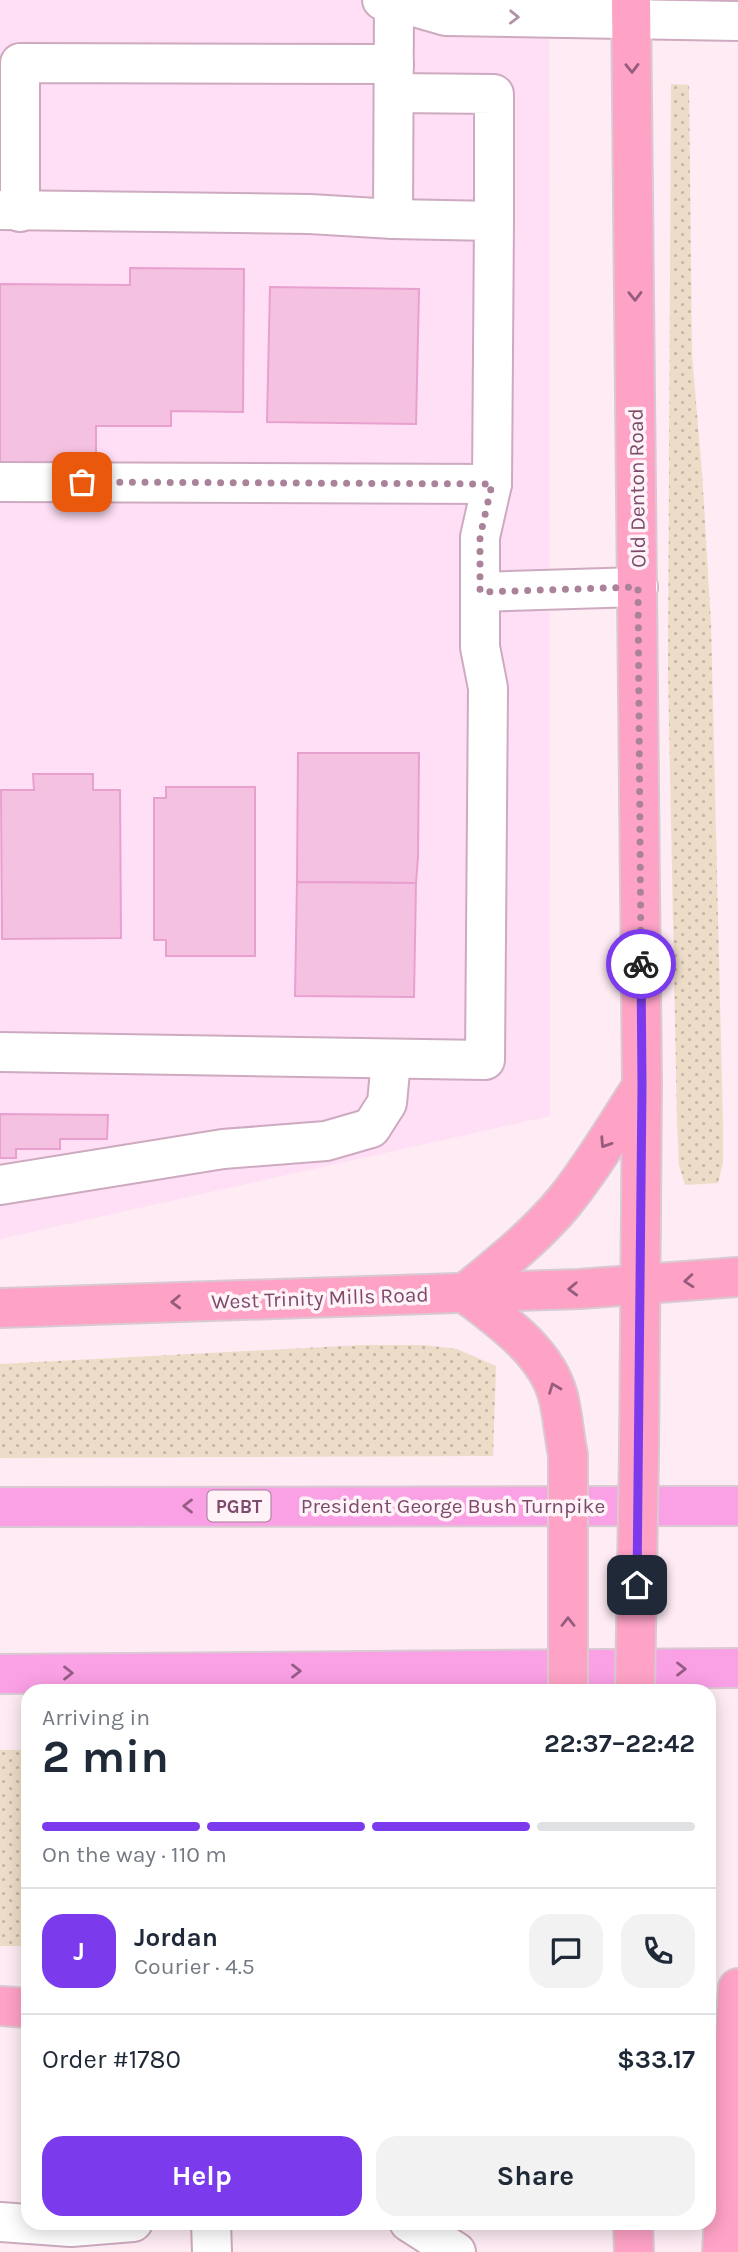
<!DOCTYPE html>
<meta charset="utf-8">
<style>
:root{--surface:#fff;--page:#f2f2f3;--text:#1f2937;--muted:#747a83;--line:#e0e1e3;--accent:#7c3aed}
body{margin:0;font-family:Karla,sans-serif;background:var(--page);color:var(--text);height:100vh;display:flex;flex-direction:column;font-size:26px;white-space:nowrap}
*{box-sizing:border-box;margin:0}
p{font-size:23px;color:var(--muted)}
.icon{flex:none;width:38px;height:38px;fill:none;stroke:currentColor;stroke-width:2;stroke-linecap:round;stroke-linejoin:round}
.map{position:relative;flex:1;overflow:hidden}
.drawer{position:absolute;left:21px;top:1684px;width:695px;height:546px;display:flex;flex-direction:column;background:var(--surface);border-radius:21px;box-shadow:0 4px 18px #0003}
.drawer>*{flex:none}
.pin{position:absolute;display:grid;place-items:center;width:60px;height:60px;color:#fff;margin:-30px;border-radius:14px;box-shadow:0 4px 10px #0006}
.courier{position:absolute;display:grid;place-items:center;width:70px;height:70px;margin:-35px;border:5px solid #7c3aed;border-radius:50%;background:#fff;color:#222;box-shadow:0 2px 9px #0007}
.headline em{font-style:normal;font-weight:700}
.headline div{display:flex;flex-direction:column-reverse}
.headline{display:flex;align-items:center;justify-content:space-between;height:119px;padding:0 21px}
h1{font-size:46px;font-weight:700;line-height:52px}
.bar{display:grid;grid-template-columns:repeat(4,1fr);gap:10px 7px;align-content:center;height:84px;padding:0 21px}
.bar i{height:9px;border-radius:5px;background:var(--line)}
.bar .active{background:var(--accent)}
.bar p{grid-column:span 4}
.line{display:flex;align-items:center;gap:18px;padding:0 21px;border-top:2px solid var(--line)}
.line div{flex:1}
.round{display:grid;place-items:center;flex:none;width:74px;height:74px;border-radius:21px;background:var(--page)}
.cta{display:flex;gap:14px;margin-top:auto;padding:14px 21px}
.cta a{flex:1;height:80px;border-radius:21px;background:var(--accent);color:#fff;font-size:28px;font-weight:700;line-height:80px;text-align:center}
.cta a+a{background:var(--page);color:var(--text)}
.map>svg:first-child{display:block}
</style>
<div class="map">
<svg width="738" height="2252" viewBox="0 0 738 2252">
<defs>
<pattern id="grass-dots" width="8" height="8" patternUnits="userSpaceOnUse" patternTransform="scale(1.75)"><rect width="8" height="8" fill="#edddc8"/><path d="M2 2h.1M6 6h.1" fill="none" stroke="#c5b5a6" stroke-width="1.8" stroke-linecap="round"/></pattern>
</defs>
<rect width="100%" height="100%" fill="#feebf3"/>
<!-- commercial -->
<path fill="#fedff5" d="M0 0H549L550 1116 0 1239Z"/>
<!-- grass -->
<g fill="url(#grass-dots)">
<path d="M671 84 689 85 692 355 702 472 711 624 723 1125V1163L718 1183 685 1185 679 1165 677 1121 668 671Z"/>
<path d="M363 1345H423L457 1349 496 1366 493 1456 0 1458V1364Z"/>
<rect x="0" y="1750" width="28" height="196"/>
</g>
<!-- building -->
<g fill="#f5c1e1" stroke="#e8a0cf" stroke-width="2">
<path d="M130 268 244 269 243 412 171 411V426H96V465L0 464V284L130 285Z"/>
<path d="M270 287 419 289 416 424 267 422Z"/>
<path d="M298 753H419L418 857 416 883 297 882Z"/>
<path d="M33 774H93V790H120L121 938 2 939 1 790H34Z"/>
<path d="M166 787H255V956H166V940H154V798H166Z"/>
<path d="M297 882 416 883 414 997 295 996Z"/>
<path d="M0 1114 108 1115 107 1139H60V1149H16V1158H0Z"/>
</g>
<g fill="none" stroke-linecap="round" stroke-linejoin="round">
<!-- minor casing -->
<g stroke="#cdaabf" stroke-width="42">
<g id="minor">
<path d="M382 0 394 1 446 16 738 21"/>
<path d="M394 93 494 94V221"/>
<path d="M0 210 310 214 393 219 494 221 492 484 480 537V647L488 688 485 1060 0 1052"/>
<path d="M20 212V63L394 64"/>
<path d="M393 219 394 0"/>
<path d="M0 482 492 484"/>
<path d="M480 592 638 587"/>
<path d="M0 1185 223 1149 326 1141 371 1128 387 1103 391 1060"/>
<path d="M0 2222 71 2227 133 2222"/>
<path d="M211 2222 212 2252"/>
<path d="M409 2222 456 2252"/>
</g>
</g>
<!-- major casing -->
<g stroke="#d8c9d3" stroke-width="42">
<g id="major">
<path d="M631 0 642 1086 639 1453"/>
<path d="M465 1293C499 1265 535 1237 564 1202 593 1166 617 1125 642 1086"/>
<path d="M465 1293C500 1320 546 1351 558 1396 563 1415 564 1436 568 1455"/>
<path d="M0 1308 579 1289 738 1277"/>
<path d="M0 2006 28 2008"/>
<path d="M633 2222 634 2252"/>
<path d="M722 2252 738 1988"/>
</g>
</g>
<!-- highway casing -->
<g stroke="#d8c9d3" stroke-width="42">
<g id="highway">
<path d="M0 1507 738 1506"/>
<path d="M0 1674 738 1668"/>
</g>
</g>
<!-- minor -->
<use href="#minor" stroke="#fff" stroke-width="38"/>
<!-- major -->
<use href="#major" stroke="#fea2c6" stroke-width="38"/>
<!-- highway -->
<use href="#highway" stroke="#faa0e5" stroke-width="38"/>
<!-- major-bridge casing -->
<g stroke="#d8c9d3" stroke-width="42" stroke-linecap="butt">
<g id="major-bridge">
<path d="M568 1455V1690"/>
<path d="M635 1690 639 1453"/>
</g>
</g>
<!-- major-bridge -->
<use href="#major-bridge" stroke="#fea2c6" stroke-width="38"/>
</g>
<!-- one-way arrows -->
<defs><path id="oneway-chevron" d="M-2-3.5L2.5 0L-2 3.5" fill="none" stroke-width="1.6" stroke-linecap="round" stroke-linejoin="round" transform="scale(1.75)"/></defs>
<use stroke="#b093a7" href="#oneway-chevron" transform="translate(514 17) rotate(1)"/>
<g stroke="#965c7e">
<use href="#oneway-chevron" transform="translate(632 68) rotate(89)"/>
<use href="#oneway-chevron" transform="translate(635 296) rotate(89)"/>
<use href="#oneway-chevron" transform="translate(605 1143) rotate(123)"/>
<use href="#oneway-chevron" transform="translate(689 1281) rotate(175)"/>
<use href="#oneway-chevron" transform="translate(573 1289) rotate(178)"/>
<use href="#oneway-chevron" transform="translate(176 1302) rotate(178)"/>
<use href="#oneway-chevron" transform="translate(554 1388) rotate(-111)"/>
<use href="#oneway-chevron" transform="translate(568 1622) rotate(-90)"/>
</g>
<g stroke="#955c84">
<use href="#oneway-chevron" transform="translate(188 1506) rotate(180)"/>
<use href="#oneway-chevron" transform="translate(681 1669)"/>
<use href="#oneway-chevron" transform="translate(296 1671)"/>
<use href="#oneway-chevron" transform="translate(68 1673)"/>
</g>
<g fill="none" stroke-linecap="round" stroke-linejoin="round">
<!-- done -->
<path stroke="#aa839b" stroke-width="7" stroke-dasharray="0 12.6" d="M82 482 492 484 480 537V592L638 587 641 964"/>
<!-- route -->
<path stroke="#7c3aed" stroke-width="9" d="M637 1585 642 1086 641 964"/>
</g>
<g text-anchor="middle" stroke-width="7" stroke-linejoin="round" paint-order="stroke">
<!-- shield labels -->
<rect fill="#fff3f8" stroke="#a37d96" stroke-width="2" x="207.5" y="1490.5" width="63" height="31" rx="5"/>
<g font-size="19" font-weight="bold" fill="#7c4b6c">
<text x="239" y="1513">PGBT</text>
</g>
<!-- street labels -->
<g font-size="21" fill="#7c4b6c" stroke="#fff3f8">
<text transform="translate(637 488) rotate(-91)" y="7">Old Denton Road</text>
<text transform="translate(320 1298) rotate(-2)" y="7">West Trinity Mills Road</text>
<text x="453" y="1513">President George Bush Turnpike</text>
</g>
</g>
</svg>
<div class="pin" style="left:82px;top:482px;background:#ea580c"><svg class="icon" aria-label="bag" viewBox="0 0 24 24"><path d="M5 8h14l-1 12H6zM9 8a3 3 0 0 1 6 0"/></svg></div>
<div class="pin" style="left:637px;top:1585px;background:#1f2937"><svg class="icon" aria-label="home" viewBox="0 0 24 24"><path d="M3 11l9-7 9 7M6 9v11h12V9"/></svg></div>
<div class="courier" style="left:641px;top:964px"><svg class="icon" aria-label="bike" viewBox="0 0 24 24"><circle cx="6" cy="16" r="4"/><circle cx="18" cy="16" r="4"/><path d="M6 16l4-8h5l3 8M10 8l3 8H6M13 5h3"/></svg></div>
<section class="drawer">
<div class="headline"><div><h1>2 min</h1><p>Arriving in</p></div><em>22:37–22:42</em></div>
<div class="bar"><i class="active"></i><i class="active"></i><i class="active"></i><i></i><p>On the way · 110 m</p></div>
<div class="line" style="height:126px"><b class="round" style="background:var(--accent);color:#fff">J</b><div><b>Jordan</b><p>Courier · 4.5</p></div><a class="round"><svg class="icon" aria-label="chat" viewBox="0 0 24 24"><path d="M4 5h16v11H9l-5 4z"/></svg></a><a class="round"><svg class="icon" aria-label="phone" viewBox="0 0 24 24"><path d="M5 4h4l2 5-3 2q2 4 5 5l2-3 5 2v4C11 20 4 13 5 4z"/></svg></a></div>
<div class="line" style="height:91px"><div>Order #1780</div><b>$33.17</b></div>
<div class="cta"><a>Help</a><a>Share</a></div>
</section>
</div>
